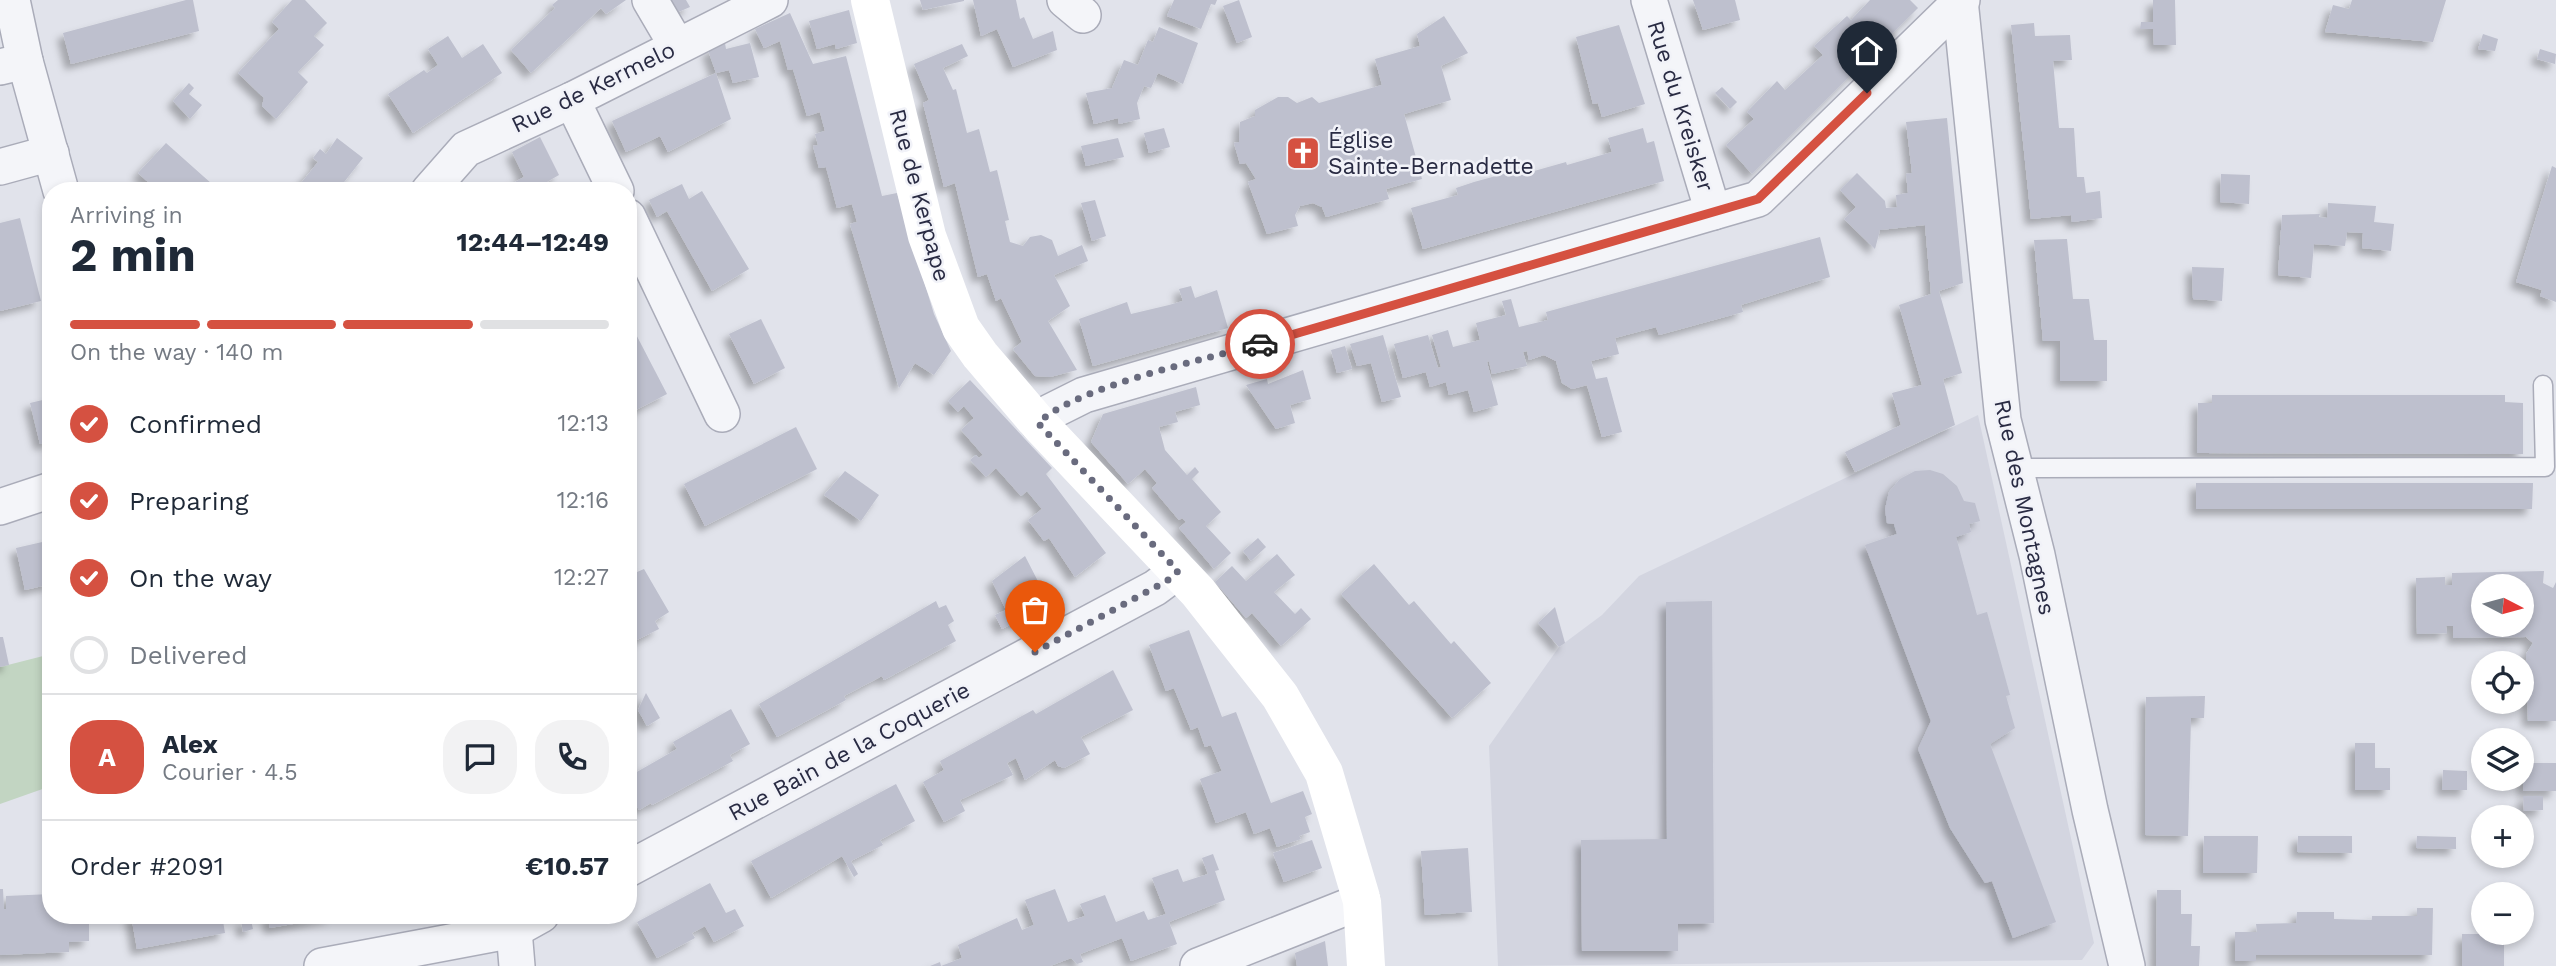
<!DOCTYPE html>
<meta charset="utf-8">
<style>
:root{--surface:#fff;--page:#f2f2f3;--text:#1f2937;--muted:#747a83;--line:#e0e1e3;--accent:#d55141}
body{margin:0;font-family:"Work Sans",sans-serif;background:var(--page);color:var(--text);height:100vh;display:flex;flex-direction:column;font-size:26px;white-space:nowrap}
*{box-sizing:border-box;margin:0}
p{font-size:23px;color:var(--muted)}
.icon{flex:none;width:38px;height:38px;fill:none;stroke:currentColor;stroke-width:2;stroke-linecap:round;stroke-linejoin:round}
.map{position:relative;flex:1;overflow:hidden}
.drawer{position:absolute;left:42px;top:182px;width:595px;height:742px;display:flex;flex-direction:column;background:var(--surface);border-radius:28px;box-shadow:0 4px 10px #0003}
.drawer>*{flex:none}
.needle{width:46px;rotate:96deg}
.controls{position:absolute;left:2471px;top:574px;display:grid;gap:14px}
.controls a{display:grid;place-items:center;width:63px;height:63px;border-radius:50%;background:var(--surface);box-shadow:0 4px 10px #0003;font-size:35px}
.pin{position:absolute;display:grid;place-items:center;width:60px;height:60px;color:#fff;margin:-72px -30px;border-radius:50% 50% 50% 0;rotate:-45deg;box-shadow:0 0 7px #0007}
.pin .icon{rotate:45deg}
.courier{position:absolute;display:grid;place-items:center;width:70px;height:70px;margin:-35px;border:5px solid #d55141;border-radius:50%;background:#fff;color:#222;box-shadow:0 2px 9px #0007}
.overview em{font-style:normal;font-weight:700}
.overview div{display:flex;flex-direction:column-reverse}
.overview{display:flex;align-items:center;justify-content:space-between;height:119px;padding:0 28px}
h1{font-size:46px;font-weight:700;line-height:52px}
.bar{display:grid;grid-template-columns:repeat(4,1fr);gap:10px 7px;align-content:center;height:84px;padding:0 28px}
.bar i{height:9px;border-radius:5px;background:var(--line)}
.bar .on{background:var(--accent)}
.bar p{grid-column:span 4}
.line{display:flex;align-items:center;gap:18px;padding:0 28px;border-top:2px solid var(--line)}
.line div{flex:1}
.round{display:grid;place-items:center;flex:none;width:74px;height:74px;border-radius:28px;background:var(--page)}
ol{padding:0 28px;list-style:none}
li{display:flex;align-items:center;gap:21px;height:77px}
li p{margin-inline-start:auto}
li .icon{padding:7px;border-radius:50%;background:var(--accent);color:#fff;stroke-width:4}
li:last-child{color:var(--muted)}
li i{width:38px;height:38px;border:4px solid var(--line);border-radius:50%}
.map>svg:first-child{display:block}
</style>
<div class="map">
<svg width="2556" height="966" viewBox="0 0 2556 966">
<defs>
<filter id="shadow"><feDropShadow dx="-6" dy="6" stdDeviation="3.5" flood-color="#0004"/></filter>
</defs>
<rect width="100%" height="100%" fill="#e1e3eb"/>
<!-- built -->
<path fill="#d3d5e0" d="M1978 415 2094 943 2082 960 1498 966 1489 746 1559 647 1602 615 1639 576Z"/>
<!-- green -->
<path fill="#c2d5c2" d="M51 654V786L0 804V667Z"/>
<!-- building -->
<g fill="#bec0ce" fill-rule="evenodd" filter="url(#shadow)">
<path d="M186 0H193L199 31 71 64 63 33Z"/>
<path d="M292 0H305L327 23 314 36 324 45 298 72 308 82 276 119 262 106 264 98 238 73 279 29 272 22Z"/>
<path d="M558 0H626L606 14 601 8 531 73 511 50 555 8 552 5Z"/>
<path d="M667 0H686L690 7 676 13Z"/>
<path d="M920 0H964V1L923 10Z"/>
<path d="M973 0H1016L1020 19 1024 17 1033 39 1053 31 1057 50 1013 67 997 29 981 36Z"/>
<path d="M1174 0H1217L1215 5 1211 4 1201 29 1167 16Z"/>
<path d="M1239 0 1252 37 1237 43 1223 6Z"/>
<path d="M1693 0H1735L1740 20 1703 30Z"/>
<path d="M1870 0H1910L1918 8 1752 174 1726 145 1754 119 1747 112 1777 81 1785 90 1823 55 1814 46 1847 16 1851 20Z"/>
<path d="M2153 0H2175L2176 45H2154L2153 29H2140L2141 22H2153Z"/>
<path d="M2352 0H2446L2433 42 2325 32 2333 5 2349 9Z"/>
<path d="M849 10 857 43 836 49 835 44 817 49 809 21Z"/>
<path d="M790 13 813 64 846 56 882 196 897 193 934 314 951 351 934 375 915 363 899 388 850 224 857 222 852 204 837 208 826 167 819 168 813 146 818 145 815 134 825 131 820 112 807 116 793 69 788 70 780 41 764 48 755 29Z"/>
<path d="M1444 16 1468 53 1441 66 1451 100 1404 114 1422 179 1386 189 1389 199 1326 217 1322 207 1313 203 1300 206 1295 215 1298 226 1267 234 1248 182 1256 179 1246 163 1240 164 1234 143 1239 142 1240 122 1255 116V110L1278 97H1288L1297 103 1312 97 1319 103 1382 85 1375 59 1420 46 1417 34Z"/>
<path d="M2034 23 2035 36 2070 35 2072 60 2053 61 2059 128H2074L2077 177H2084L2086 193 2100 191 2102 218 2072 222 2071 215 2031 219 2011 25Z"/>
<path d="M1619 25 1645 104 1602 117 1598 103 1593 104 1576 37Z"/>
<path d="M1159 27 1198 43 1183 84 1158 73 1151 88 1144 86 1137 103 1140 119 1119 124 1118 118 1094 124 1086 93 1112 88 1124 60 1138 65 1148 40 1153 42Z"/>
<path d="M2483 34 2498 39 2495 51 2478 49Z"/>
<path d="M448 36 462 58 483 44 502 73 413 133 388 94 424 70 427 73 438 65 428 49Z"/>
<path d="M725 43 726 49 750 43 759 77 733 83 729 70 716 73 708 50Z"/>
<path d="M962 44 968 56 943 68 953 90 956 89 967 133 979 129 990 172 997 170 1009 220 1005 221 1010 242 1023 246 1030 237 1041 235 1052 240 1058 256 1082 245 1088 261 1054 275 1070 306 1048 321 1077 370 1050 377 1035 376 1013 349 1022 342 1001 298 996 301 987 274 978 277 955 183 944 187 923 103 929 100 914 64Z"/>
<path d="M2540 49 2556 54 2555 64 2537 59Z"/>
<path d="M716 73 731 119 668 152 660 136 626 152 612 121Z"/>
<path d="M189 83 194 88 189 94 202 105 190 119 173 101Z"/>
<path d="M1722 87 1737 102 1730 109 1715 93Z"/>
<path d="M1947 118 1963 283 1939 291 1962 373 1943 379 1955 425 1855 472 1845 452 1901 425 1892 393 1922 385 1899 305 1931 294 1925 225 1880 230 1875 249 1844 219 1856 207 1840 190 1857 173 1885 201 1886 208 1897 207 1896 195 1908 193 1906 174 1912 173 1906 122Z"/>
<path d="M1164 128 1170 147 1149 153 1144 133Z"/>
<path d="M1643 128 1647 143 1654 141 1664 181 1423 249 1411 208 1458 195 1456 188 1474 182 1518 170 1520 175 1566 162 1567 165 1612 152 1608 138Z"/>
<path d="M540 137 559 175 531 191H499L524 177 512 152Z"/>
<path d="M337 138 363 158 337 191H300L297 188 318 162 313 158 320 149 326 154Z"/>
<path d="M1118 138 1124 157 1086 166 1081 146Z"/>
<path d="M166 143 203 176 220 191H158L138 173Z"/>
<path d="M2552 166 2556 168V302L2540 296 2542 290 2516 282Z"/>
<path d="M2221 174 2250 175 2249 204 2220 202Z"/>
<path d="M682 184 689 199 702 191 749 269 712 291 667 211 657 217 649 200Z"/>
<path d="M1095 200 1106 236 1092 241 1081 203Z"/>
<path d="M2328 203 2376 206 2374 222 2394 224 2391 251 2362 248 2363 233 2347 232 2345 246 2314 244 2311 278 2278 275 2282 215 2320 214 2319 217 2327 218Z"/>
<path d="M20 218 41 301 0 311V223Z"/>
<path d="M1820 237 1830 277 1741 305 1743 312 1659 335 1656 327 1615 338 1619 354 1591 361 1596 379 1607 377 1622 432 1602 437 1587 385 1572 389 1562 383 1556 361 1544 355 1529 360 1527 351 1523 352 1527 366 1492 374 1489 361 1487 362 1498 405 1474 412 1468 390 1449 395 1446 382 1430 387 1426 372 1403 378 1394 344 1428 335 1438 368 1441 367 1432 335 1448 330 1453 347 1480 340 1476 323 1506 315 1502 301 1511 299 1519 327 1548 320 1546 312Z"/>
<path d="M2067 239 2073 299H2089L2094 340H2107V381H2060V341H2043L2034 240Z"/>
<path d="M2192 267 2224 268 2222 301 2193 299Z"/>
<path d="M1191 286 1195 298 1217 290 1228 328 1093 366 1079 319 1127 302 1131 314 1169 305 1183 301 1179 289Z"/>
<path d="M628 319 667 394 634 411 628 399Z"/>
<path d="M761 319 785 368 754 384 729 334Z"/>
<path d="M1383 335 1401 397 1382 402 1371 363 1357 366 1350 344Z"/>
<path d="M1345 346 1352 369 1337 373 1331 350Z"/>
<path d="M1303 370 1311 399 1290 405 1295 423 1276 429 1246 385 1267 379 1268 384Z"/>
<path d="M970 380 1052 468 1046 474 1106 553 1075 577 1049 538 1044 541 1028 520 1042 509 1027 491 1021 496 996 468 986 477 970 460 976 455 979 458 983 455 961 430 974 418 964 406 958 412 948 401Z"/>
<path d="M1196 387 1200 405 1175 412 1178 422 1159 427 1165 450 1187 475 1195 467 1199 472 1192 479 1221 512 1206 526 1231 553 1214 569 1179 528 1186 522 1182 518 1179 520 1152 488 1157 483 1145 469 1128 484 1091 442 1103 414Z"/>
<path d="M2212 395H2505V402L2523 403V454L2197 453 2198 403H2212Z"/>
<path d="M51 398V442L40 444 30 403Z"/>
<path d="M796 427 817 469 705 526 684 484Z"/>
<path d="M1930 470 1943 474 1957 486 1964 501 1975 503 1980 521 1969 524 1971 532 1956 537 1977 615 1987 612 2010 695 2006 696 2015 728 1990 744 2056 922 2013 938 1992 881 1985 883 1950 828 1918 749 1931 721 1865 545 1897 534 1894 524 1887 523 1885 509 1889 492 1900 479 1915 471Z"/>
<path d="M845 471 879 495 861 521 824 495Z"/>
<path d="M2196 483H2533L2532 509H2196Z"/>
<path d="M1258 538 1266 547 1251 561 1243 551Z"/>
<path d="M51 540V584L25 590 16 548Z"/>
<path d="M1277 554 1295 575 1274 592 1295 614 1301 608 1311 619 1281 646 1252 613 1246 618 1215 582 1232 566 1246 581Z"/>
<path d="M1025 556 1044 593 1022 603 1028 616 1002 629 995 615 1006 610 992 581Z"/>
<path d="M1374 564 1409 605 1414 601 1451 644 1454 641 1491 683 1452 718 1341 594Z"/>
<path d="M644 569 669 612 655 621 659 629 631 643 634 646 628 649V571L630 575Z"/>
<path d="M2544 571 2543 583 2553 588 2556 582V721H2528L2526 654 2533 643 2526 637 2453 638V626H2446L2447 633 2417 634 2416 578 2445 577V585H2452V573ZM2483 586H2522V625H2483Z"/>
<path d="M936 601 939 608 946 605 954 621 948 625 956 641 884 680 882 676 844 696 846 700 777 737 759 704Z"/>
<path d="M1712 601 1714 923 1678 924V951H1582L1581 840 1667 839 1666 602Z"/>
<path d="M1555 607 1565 643 1559 647 1538 623Z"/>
<path d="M1189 630 1222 717 1236 712 1271 803 1303 791 1312 814 1305 817 1310 832 1299 836 1301 839 1277 847 1270 828 1254 834 1246 812 1216 823 1200 779 1222 771 1211 745 1205 747 1198 727 1191 730 1174 688 1166 691 1149 645Z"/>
<path d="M0 637H3L9 665 0 667Z"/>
<path d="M1113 670 1133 710 1081 737 1090 754 1064 768 1058 766 1055 760 1025 780 1016 758 1007 763 1013 775 960 800 965 811 944 822 923 782 944 770 940 761 1033 710 1036 714Z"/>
<path d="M646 693 660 718 647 726 638 710Z"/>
<path d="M2205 696 2204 718H2191L2188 836 2145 835 2146 697Z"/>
<path d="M731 709 750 744 730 755 733 761 652 805 651 803 639 810 628 790V771L633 769 635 773 677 749 673 742Z"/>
<path d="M2355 743H2375V768H2390V790H2355Z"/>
<rect x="2523" y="763" width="33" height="28"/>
<path d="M2443 770 2467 771V790H2442Z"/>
<path d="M896 784 915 821 880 840 883 845 851 861 858 874 854 877 842 856 771 898 751 861Z"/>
<path d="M2523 796H2543V810L2524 811Z"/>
<path d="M2204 836H2258L2257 873H2203Z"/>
<path d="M2298 836H2352V853L2297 852Z"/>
<path d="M2417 836 2456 837V849L2416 848Z"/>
<path d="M1312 840 1322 868 1284 882 1273 853Z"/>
<path d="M1468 848 1472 912 1425 915 1421 851Z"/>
<path d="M1213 854 1219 870 1215 871 1225 900 1169 922 1177 944 1131 961 1122 938 1080 954 1083 962 1077 964 1071 958 1050 966H930L940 962 941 966 962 958 958 945 1017 918 1022 930 1034 925 1025 900 1055 889 1068 922 1085 916 1080 904 1105 895 1116 922 1144 911 1148 920 1166 914 1152 878 1178 869 1183 882 1208 874 1202 858Z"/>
<path d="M710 883 726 913 735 909 744 926 714 942 705 926 692 933 695 938 657 958 637 922Z"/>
<path d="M0 889H3L4 909H6V896L51 894V915H89V941L69 942V952L0 955Z"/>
<path d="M2157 890H2181V914H2192L2191 946H2200L2199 966H2156Z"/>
<path d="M2417 908H2433L2432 955H2256V961H2235V932H2257L2256 924 2296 923 2297 912H2334V919L2372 920V916H2417Z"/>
<path d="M131 915H222L225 933 137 949Z"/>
<path d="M267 915H332V917L270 928Z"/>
<path d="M251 920 253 929 243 932 241 921Z"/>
<rect x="2462" y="934" width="42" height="32"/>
<path d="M1325 941 1328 966H1297L1295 953Z"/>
</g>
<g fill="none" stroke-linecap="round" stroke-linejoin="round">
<!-- lane casing -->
<g stroke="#aaacb9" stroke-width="21">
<path id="lane" d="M2015 468 2545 467 2543 385"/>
</g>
<!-- street casing -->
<g stroke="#aaacb9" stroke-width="38">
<g id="street">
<path d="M650 0 677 46"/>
<path d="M1065 0 1083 15"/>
<path d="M1649 0 1713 212"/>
<path d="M1960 0 2003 420 2037 555 2090 810 2127 966"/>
<path d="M25 61 61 191"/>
<path d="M0 67 25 61 12 0"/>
<path d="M572 100 616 191"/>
<path d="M0 167 51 153"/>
<path d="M429 191 466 149 572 100 770 0"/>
<path d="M628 217 722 414"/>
<path d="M1038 423 1050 412 1084 395 1758 199 1962 0"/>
<path d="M0 507 51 490"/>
<path d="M628 869 1155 588 1178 571"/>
<path d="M507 915 514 930 517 966"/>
<path d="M322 966 514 930 541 915"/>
<path d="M1198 966 1362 901"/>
</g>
</g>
<!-- lane -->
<use href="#lane" stroke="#f4f5f9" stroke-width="18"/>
<!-- street -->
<use href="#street" stroke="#f4f5f9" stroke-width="35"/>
<!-- secondary -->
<path stroke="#fff" stroke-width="38" d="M870 0 927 236 961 328 980 355 1038 423 1198 592 1280 696 1324 773 1362 901 1366 966"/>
</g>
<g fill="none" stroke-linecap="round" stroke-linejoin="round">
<!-- done -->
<path stroke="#696b7e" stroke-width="7" stroke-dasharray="0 12.6" d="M1035 652 1167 581 1178 571 1038 423C1078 386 1203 360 1260 344"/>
<!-- route -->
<path stroke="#d55141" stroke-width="9" d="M1260 344 1758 199 1867 93"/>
</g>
<!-- icons -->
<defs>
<g id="church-square" transform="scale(1.75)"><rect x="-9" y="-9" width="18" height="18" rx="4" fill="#d55141" stroke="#f1f2f8"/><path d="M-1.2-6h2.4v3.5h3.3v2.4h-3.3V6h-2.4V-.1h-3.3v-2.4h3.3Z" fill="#fff"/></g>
</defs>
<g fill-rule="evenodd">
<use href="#church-square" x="1303" y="153"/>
</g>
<g text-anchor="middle" stroke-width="5" stroke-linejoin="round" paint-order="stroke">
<!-- street labels -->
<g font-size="23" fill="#292b43" stroke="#f1f2f8">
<text transform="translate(593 87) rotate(-26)" y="8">Rue de Kermelo</text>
<text transform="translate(1681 106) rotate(73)" y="8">Rue du Kreisker</text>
<text transform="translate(920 195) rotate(75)" y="8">Rue de Kerpape</text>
<text transform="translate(2025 507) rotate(78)" y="8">Rue des Montagnes</text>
<text transform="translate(849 751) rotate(-28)" y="8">Rue Bain de la Coquerie</text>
</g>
<!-- poi labels -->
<g font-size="23" fill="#292b43" stroke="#f1f2f8" text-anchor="start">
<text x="1328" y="148">Église<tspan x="1328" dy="26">Sainte-Bernadette</tspan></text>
</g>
</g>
</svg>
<div class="controls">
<a><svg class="needle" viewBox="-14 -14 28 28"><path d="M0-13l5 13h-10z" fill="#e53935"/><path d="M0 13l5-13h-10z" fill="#747a83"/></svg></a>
<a><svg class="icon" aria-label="locate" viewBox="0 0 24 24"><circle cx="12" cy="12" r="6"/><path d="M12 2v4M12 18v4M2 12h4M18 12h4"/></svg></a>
<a><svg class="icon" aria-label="layers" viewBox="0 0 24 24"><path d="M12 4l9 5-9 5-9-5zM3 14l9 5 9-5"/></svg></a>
<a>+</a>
<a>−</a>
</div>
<div class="pin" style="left:1035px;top:652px;background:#ea580c"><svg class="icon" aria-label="bag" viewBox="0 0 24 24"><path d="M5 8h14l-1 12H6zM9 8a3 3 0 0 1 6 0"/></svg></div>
<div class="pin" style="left:1867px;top:93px;background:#1f2937"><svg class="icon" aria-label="home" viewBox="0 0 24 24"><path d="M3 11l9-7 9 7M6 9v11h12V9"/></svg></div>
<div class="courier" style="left:1260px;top:344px"><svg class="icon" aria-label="car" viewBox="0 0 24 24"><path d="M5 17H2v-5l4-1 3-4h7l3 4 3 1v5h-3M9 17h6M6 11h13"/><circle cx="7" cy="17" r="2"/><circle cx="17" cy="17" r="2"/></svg></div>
<section class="drawer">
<div class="overview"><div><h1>2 min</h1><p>Arriving in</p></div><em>12:44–12:49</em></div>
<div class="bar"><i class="on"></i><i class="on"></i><i class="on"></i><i></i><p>On the way · 140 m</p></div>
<ol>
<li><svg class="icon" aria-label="check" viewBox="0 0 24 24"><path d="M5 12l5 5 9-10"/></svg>Confirmed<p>12:13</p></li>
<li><svg class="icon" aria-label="check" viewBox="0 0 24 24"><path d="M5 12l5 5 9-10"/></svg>Preparing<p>12:16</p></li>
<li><svg class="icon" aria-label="check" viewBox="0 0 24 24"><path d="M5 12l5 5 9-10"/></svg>On the way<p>12:27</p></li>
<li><i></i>Delivered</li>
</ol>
<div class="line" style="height:126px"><b class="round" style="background:var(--accent);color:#fff">A</b><div><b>Alex</b><p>Courier · 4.5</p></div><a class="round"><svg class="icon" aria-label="chat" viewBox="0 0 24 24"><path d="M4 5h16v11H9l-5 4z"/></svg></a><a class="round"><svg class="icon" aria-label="phone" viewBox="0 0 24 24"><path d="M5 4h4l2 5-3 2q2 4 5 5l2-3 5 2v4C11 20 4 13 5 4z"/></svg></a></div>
<div class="line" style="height:91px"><div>Order #2091</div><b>€10.57</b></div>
</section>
</div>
